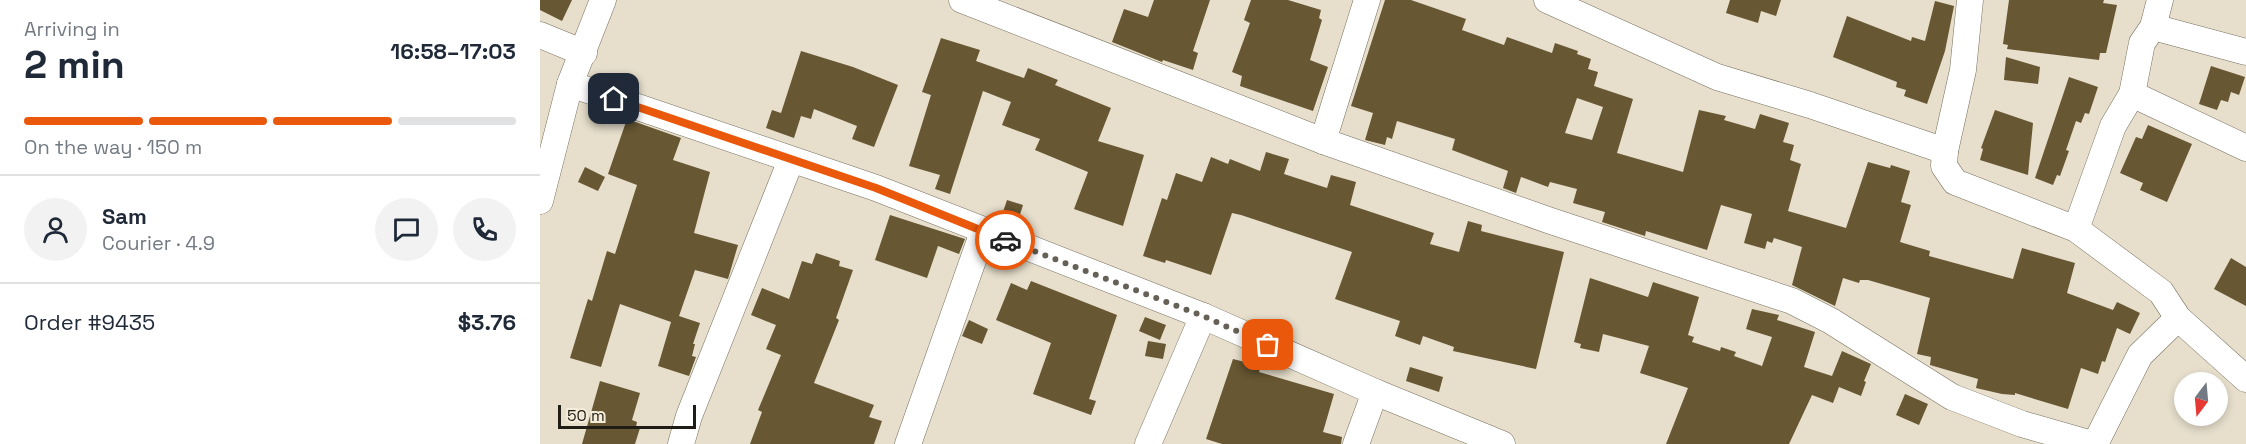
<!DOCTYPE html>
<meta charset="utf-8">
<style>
:root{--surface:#fff;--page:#f2f2f3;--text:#1f2937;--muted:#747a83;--line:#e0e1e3;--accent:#ea580c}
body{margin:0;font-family:"Space Grotesk",sans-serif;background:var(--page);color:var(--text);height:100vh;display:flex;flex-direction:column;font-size:22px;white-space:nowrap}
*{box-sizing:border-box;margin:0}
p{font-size:20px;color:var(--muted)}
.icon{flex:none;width:33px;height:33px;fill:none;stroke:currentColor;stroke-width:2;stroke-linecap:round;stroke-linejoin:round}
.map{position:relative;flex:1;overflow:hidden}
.side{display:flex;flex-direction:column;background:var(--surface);width:540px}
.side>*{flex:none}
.needle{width:39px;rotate:196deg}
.controls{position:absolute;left:1634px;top:372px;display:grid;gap:12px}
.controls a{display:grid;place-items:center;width:54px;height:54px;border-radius:50%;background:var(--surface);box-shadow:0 3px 9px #0003;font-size:30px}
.scale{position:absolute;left:18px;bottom:15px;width:138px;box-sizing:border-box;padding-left:6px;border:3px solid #201d16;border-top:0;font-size:16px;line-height:21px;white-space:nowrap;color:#201d16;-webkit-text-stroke:4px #f5ecd9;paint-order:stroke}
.pin{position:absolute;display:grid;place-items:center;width:51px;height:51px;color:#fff;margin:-26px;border-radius:12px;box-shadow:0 3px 9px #0006}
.courier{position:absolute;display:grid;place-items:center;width:60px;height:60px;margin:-30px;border:4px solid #ea580c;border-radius:50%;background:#fff;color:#222;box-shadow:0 2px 8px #0007}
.headline em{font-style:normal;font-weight:700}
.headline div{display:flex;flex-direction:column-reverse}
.headline{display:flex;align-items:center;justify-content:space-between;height:102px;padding:0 24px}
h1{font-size:39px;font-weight:700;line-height:45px}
.bar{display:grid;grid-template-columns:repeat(4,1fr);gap:9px 6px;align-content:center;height:72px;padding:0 24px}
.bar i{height:8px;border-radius:4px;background:var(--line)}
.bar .on{background:var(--accent)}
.bar p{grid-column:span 4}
.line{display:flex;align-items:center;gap:15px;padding:0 24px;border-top:2px solid var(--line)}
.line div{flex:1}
.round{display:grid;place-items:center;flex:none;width:63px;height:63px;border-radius:32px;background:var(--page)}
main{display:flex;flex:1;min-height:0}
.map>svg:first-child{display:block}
</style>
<main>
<section class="side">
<div class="headline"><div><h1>2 min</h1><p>Arriving in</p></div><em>16:58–17:03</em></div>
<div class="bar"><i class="on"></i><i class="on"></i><i class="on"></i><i></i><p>On the way · 150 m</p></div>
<div class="line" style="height:108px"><a class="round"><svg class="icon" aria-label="person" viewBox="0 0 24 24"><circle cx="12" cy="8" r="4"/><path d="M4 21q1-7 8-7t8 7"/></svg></a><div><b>Sam</b><p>Courier · 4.9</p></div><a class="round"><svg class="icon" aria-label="chat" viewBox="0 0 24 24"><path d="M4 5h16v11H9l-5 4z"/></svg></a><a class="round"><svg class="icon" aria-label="phone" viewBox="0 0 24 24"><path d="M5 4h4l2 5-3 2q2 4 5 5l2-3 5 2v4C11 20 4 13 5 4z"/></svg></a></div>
<div class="line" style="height:78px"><div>Order #9435</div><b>$3.76</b></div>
</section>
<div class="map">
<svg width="1706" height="444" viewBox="0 0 1706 444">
<rect width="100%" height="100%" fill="#e7dfcc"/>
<!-- building -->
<g fill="#675732" fill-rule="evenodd">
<path d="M0 0H32L22 21 0 10Z"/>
<path d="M614 0H670L653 51 658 53 653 70 623 60 622 62 572 42 584 9 608 17Z"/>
<path d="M711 0H748L781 10 779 18 782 20 770 60 788 67 773 111 700 86 702 76 692 72 710 23 704 20Z"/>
<path d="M845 0H871L926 19 922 30 964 45 967 37 1012 53 1015 43 1038 51 1037 54 1051 59 1048 69 1058 72 1054 86 1093 99 1077 153 1143 172 1159 110 1186 116 1184 120 1215 129 1220 114 1249 123 1243 142 1254 145 1250 160 1261 164 1248 211 1306 228 1328 162 1350 168 1351 165 1370 171 1361 202 1371 205 1360 242 1390 251 1389 256 1473 279 1482 248 1535 263 1527 293 1573 310 1577 302 1600 313 1590 334 1577 328 1565 362 1562 361 1558 374 1541 368 1528 409 1475 393V395L1462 394 1436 388 1438 379 1390 365 1391 357 1377 354 1390 298 1328 280H1320L1319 283 1303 278 1295 306 1252 285 1262 247 1234 238 1232 243 1227 241 1225 249 1204 243 1212 214 1181 205 1167 250 1106 231 1105 236 1062 222 1065 212 1033 203 1037 189 1010 182 1008 187 981 177 976 193 963 188 968 171 912 150 915 139 857 121 852 139 847 137 845 145 825 140 833 113 811 106ZM1037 98 1063 107 1052 140 1025 133Z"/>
<path d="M1190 0H1241L1236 16 1221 11 1218 23 1186 13Z"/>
<path d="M1469 0H1564L1563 3 1577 5 1566 53H1560L1559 60 1467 49 1468 45 1463 44Z"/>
<path d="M1395 1 1414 6 1405 51 1387 104 1364 96 1366 90 1356 87 1357 82 1293 57 1307 16 1371 41 1372 37 1385 41Z"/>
<path d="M401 38 440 50 436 61 484 78 488 68 518 80 515 85 571 108 558 141 604 155 583 226 534 209 548 172 495 150 500 139 462 125 471 102 443 91 410 194 395 189 400 175 369 166 391 95 382 92Z"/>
<path d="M261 51 313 67 358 85 334 147 312 139 317 126 274 109 271 119 261 116 254 138 226 128 232 110 241 113Z"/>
<path d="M1466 57 1500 67 1498 84 1464 80Z"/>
<path d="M1671 66 1705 77 1699 95 1691 92 1688 102 1681 100 1677 110 1659 104Z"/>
<path d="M1529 77 1558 87 1549 114 1545 113 1541 123 1536 121 1526 150 1529 151 1520 176 1517 175 1513 185 1495 178Z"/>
<path d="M1455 110 1493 123 1488 175 1440 160 1443 149 1441 148Z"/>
<path d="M87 119 141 138 133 160 170 172 154 233 198 245 188 279 155 270 139 316 160 323 153 344H155L152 356 156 357 149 376 118 366 131 322 80 304 61 367 30 358 48 299 52 301 67 251 75 254 97 185 68 174Z"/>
<path d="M1608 125 1652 144 1627 202 1600 190 1603 183 1580 173 1596 137 1602 139Z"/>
<path d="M726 152 749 159 744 174 787 188 791 175 816 182 810 205 894 233 890 244 919 252 928 221 942 225 941 231 1024 252 996 369 913 351 914 347 883 336 880 345 855 336 860 321 795 299 812 252 701 215 692 213 671 275 626 260 625 263 603 256 622 198 627 200 636 173 662 182 671 157 688 164 690 159 720 171Z"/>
<path d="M45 167 65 177 58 191 38 182Z"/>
<path d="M467 200 483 205 476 227 460 221Z"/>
<path d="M350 215 425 239 419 254 398 246 387 278 335 260Z"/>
<path d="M276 253 300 261 299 266 313 270 296 318 299 320 274 383 334 405 329 417 342 421 334 444H210L222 412 218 410 241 355 226 349 236 325 211 315 222 288 249 299 262 261 272 264Z"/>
<path d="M1691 258 1706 267V306L1674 289Z"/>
<path d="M1050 278 1108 297 1113 282 1159 297 1148 335 1154 337 1152 342 1180 351 1181 347 1196 352 1194 356 1222 366 1232 337 1206 329 1212 309 1239 315 1237 320 1275 332 1264 367 1292 376 1302 351 1331 364 1324 381 1326 382 1321 396 1299 387 1293 403 1272 395 1249 444H1126L1148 388 1100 373 1109 346 1063 334 1059 352 1040 348 1041 344 1034 342Z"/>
<path d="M491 281 577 315 549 399 556 401 551 415 493 394 511 343 456 320 471 283 487 290Z"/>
<path d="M605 317 626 325 620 340 599 331Z"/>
<path d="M429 320 448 329 442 344 422 336Z"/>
<path d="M608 341 626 344 623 359 605 356Z"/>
<path d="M693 359 721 366 719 372 794 394 783 432 802 437 801 444H682L666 439Z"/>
<path d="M870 367 903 377 899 392 866 381Z"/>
<path d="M60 381 100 393 92 420 97 422 96 427 100 428 95 444H42Z"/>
<path d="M1365 394 1388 404 1379 425 1356 415Z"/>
</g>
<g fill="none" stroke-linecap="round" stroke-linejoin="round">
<!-- minor casing -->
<g stroke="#77705f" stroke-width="27">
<g id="minor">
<path d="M422 0 783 141 1008 220 1252 301 1291 321 1412 397 1482 424 1552 444"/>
<path d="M1007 0 1177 77 1270 105 1405 151"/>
<path d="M1430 0 1423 70 1405 151 1404 166 1415 182 1536 229 1621 292 1638 318 1706 379"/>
<path d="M1613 27 1706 52"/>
<path d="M0 35 44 53"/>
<path d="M30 84 336 188 663 316 835 392 962 444"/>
<path d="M1592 94 1706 148"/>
<path d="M783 141 827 0"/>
<path d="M0 201 30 84 63 0"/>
<path d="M1536 229 1573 126 1592 94 1602 43 1613 27 1620 0"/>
<path d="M141 444 149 416 251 160"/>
<path d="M368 444 443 232"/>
<path d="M608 444 663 316"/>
<path d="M816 444 835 392"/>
<path d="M1555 444 1600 355 1638 318"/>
</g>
</g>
<!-- minor -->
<use href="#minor" stroke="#fff" stroke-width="26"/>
</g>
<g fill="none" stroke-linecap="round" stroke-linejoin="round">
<!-- done -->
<path stroke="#666156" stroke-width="6" stroke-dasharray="0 10.8" d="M465 240 663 316 728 345"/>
<!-- route -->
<path stroke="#ea580c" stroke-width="8" d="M74 99 336 188 465 240"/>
</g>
</svg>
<div class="controls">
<a><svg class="needle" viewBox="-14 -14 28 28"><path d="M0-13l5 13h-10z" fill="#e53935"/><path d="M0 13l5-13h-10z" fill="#747a83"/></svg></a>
</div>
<div class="scale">50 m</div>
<div class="pin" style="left:728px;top:345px;background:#ea580c"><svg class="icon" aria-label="bag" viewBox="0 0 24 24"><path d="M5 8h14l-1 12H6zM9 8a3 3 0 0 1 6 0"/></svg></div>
<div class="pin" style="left:74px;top:99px;background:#1f2937"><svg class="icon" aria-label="home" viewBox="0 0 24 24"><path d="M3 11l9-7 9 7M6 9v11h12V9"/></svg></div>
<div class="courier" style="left:465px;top:240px"><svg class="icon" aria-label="car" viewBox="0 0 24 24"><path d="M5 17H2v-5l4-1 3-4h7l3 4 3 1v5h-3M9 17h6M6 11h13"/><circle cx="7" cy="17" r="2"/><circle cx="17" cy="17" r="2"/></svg></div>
</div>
</main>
